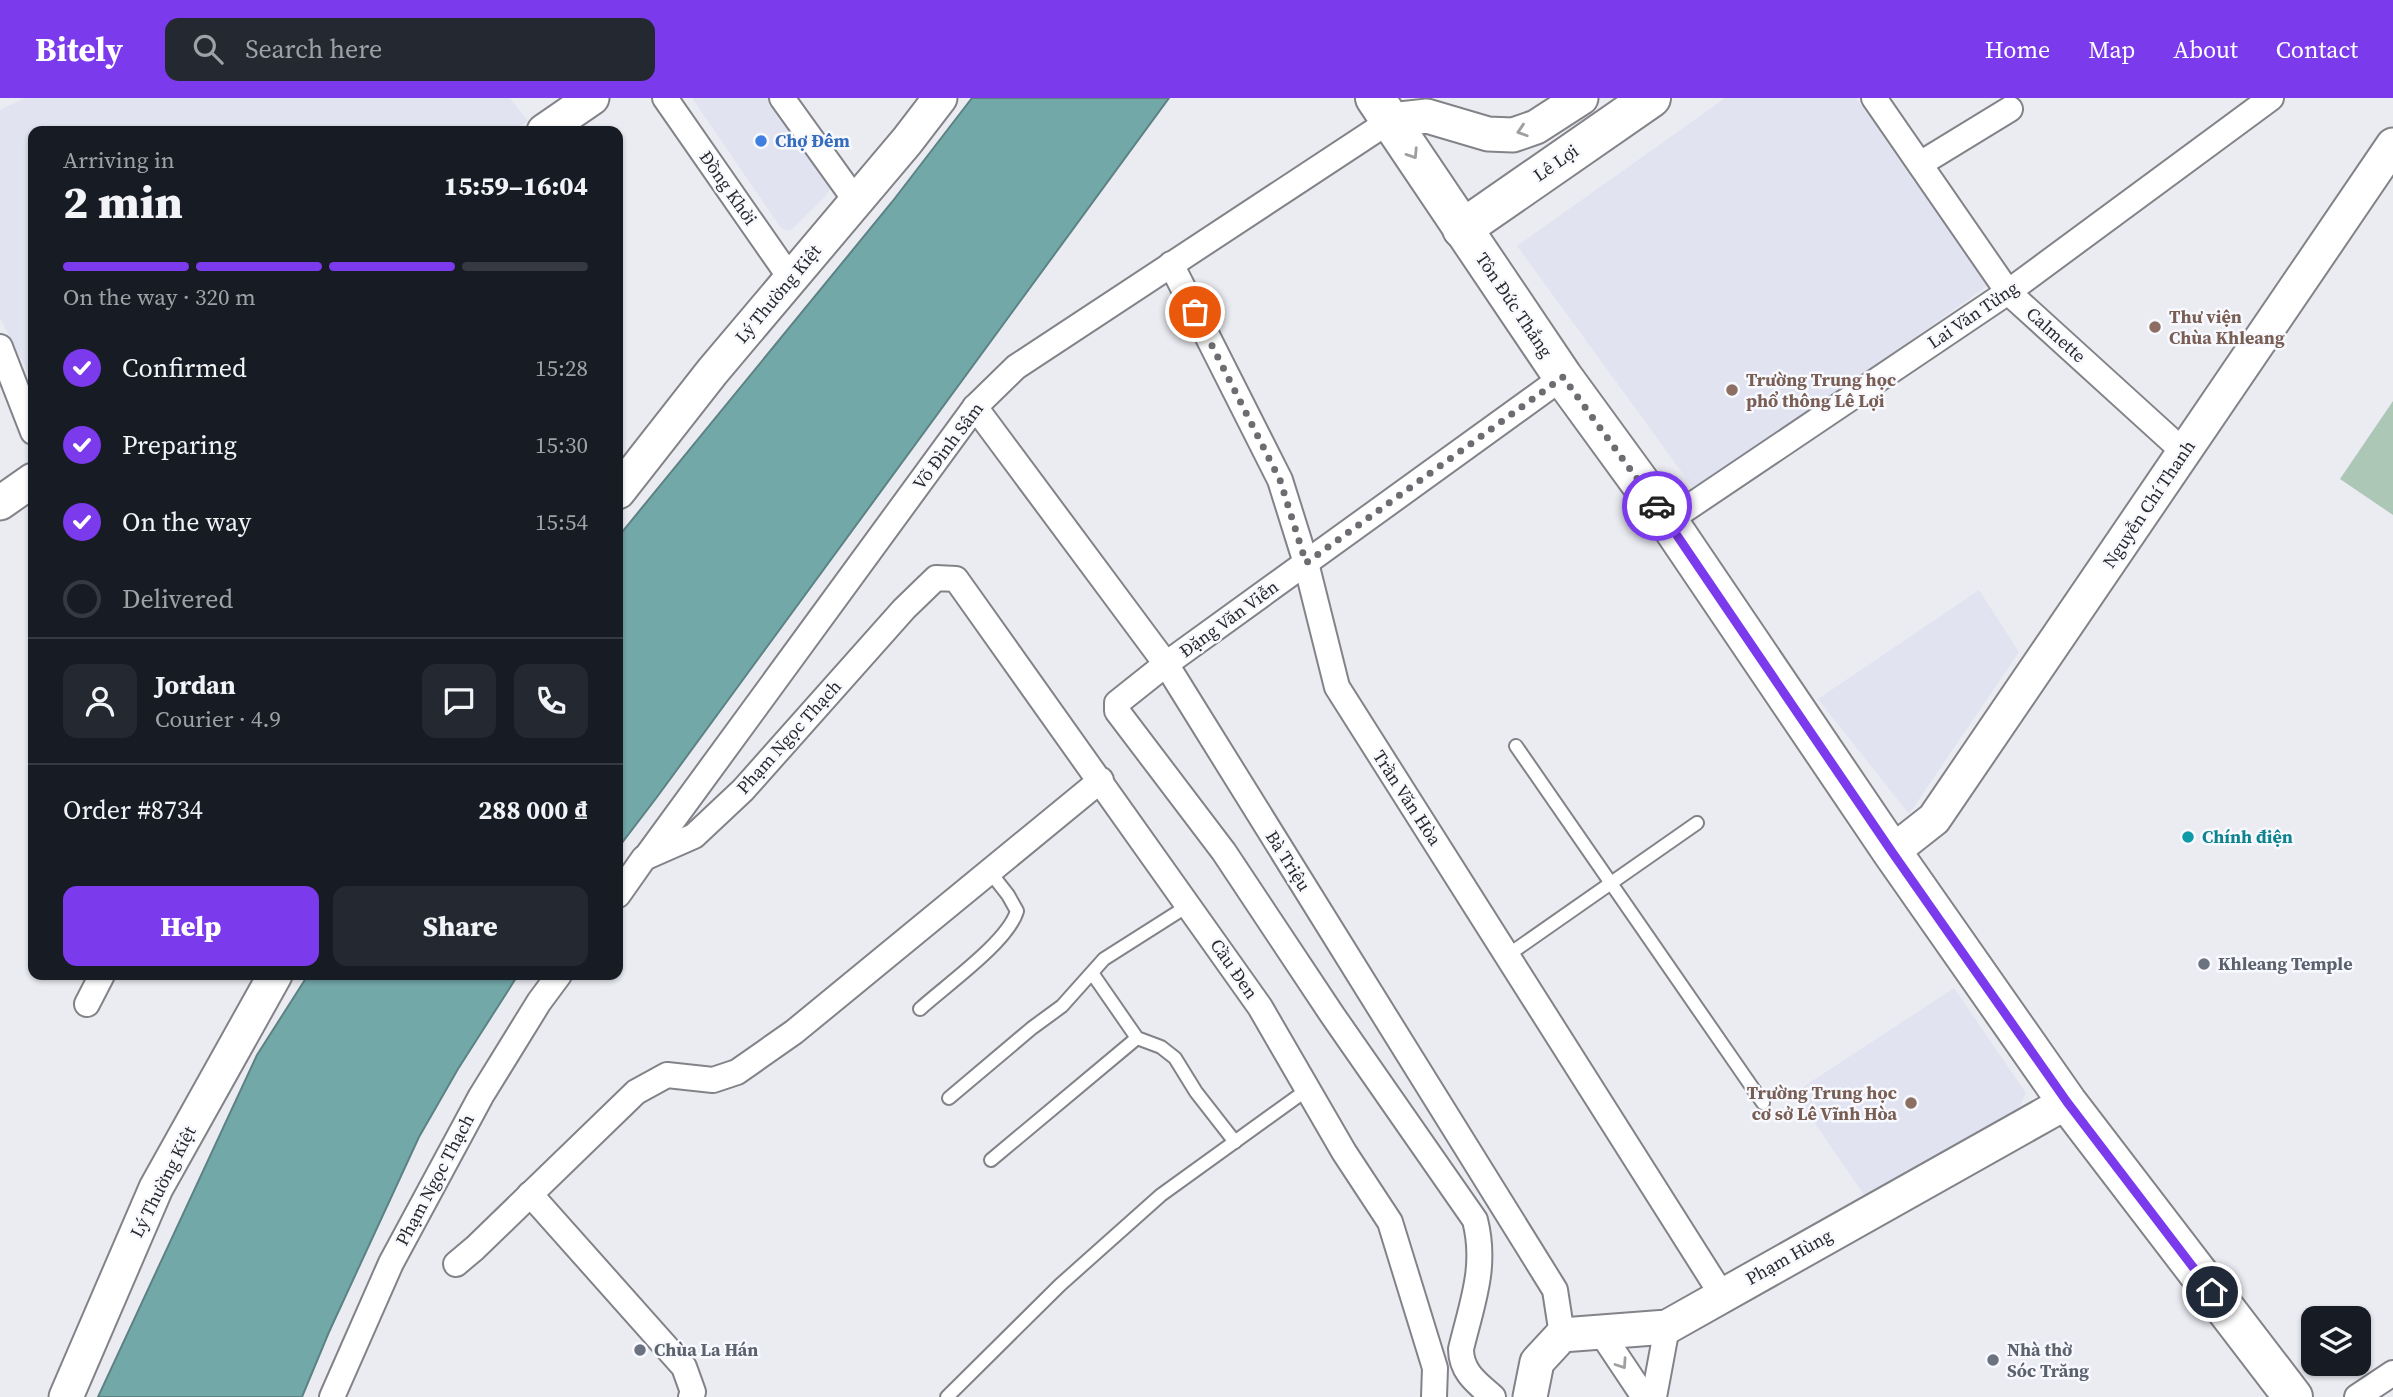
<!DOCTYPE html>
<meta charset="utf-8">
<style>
:root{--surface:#171b24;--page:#242831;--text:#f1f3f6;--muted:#9ea1a6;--line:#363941;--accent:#7c3aed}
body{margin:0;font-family:"Source Serif 4",serif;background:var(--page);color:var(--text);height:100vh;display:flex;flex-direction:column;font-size:26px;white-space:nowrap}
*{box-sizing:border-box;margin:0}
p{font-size:23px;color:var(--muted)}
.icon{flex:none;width:38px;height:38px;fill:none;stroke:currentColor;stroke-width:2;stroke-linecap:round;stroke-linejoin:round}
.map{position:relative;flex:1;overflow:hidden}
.sheet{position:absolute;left:28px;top:28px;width:595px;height:854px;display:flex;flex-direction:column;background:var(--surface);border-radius:14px;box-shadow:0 2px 5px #0004}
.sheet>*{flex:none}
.controls{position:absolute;left:2301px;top:1208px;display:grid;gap:14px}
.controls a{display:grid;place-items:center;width:70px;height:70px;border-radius:14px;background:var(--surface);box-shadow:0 2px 5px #0004;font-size:35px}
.pin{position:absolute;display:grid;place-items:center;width:60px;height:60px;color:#fff;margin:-30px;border:4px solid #fff;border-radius:50%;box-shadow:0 2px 7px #0007}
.courier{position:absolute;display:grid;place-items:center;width:70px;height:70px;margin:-35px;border:5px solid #7c3aed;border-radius:50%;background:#fff;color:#222;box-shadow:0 2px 9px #0007}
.head em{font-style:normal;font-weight:800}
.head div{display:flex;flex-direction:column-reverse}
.head{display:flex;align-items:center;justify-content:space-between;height:119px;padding:0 35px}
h1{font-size:46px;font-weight:800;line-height:52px}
.bar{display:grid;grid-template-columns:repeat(4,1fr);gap:10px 7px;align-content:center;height:84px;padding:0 35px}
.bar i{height:9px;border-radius:5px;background:var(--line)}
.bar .active{background:var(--accent)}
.bar p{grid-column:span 4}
.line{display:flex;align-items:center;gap:18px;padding:0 35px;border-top:2px solid var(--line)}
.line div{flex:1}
.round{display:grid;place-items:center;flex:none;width:74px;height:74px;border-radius:14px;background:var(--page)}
ol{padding:0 35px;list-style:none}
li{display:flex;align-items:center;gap:21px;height:77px}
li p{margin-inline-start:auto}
li .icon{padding:7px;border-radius:50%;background:var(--accent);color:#fff;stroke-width:4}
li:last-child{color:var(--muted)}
li i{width:38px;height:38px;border:4px solid var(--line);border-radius:50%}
.primary-button{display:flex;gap:14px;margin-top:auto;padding:14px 35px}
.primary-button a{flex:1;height:80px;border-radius:14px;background:var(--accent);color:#fff;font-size:28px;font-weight:800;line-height:80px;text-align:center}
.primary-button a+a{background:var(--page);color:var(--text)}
header{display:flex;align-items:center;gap:42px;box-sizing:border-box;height:98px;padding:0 35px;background:var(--accent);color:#fff}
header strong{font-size:33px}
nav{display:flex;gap:38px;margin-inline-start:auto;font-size:24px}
.search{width:490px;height:63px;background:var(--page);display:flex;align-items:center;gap:18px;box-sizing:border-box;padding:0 24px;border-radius:14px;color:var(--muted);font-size:26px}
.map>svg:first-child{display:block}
</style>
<header>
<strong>Bitely</strong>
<div class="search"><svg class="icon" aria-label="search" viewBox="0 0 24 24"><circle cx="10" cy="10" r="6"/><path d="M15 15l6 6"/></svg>Search here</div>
<nav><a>Home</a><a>Map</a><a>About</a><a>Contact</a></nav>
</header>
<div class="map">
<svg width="2393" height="1299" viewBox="0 0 2393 1299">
<rect width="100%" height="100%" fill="#ebecf2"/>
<!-- built -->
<g fill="#e1e3f1">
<path d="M25 0H510L528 23 512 33H33V284L0 220V12Z"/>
<path d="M692 0H769L833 87 824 100 790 133 781 130Z"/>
<path d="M1725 0H1856L1987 188 1697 395 1517 148Z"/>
<path d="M1979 492 2019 554 1909 716 1818 601Z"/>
<path d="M1954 890 2026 995 2017 1014 1867 1101 1794 995Z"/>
</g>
<!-- green -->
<path fill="#acc7b6" d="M2393 303V417L2340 381Z"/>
<!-- water -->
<g fill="#73a8a9" stroke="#5c8283" stroke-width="2">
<path d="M972 0H1169L657 699 618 750V439L892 104Z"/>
<path d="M308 877H518L458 971 419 1039 329 1234 302 1299H98L257 957Z"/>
</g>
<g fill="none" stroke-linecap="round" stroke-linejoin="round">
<!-- lane casing -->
<g stroke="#828388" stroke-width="16">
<g id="lane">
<path d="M1516 648 1763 1005"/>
<path d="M1508 857 1697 725"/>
<path d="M1092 875 1137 940 1161 949 1175 960 1196 994 1235 1044"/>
<path d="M920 911C945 888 1008 844 1017 813L1008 797 990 774"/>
<path d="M949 1000 1032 930 1062 908 1104 861 1189 807"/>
<path d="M991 1062 1137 940"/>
<path d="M947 1299 1060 1187 1161 1097 1308 991"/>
</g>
</g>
<!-- street casing -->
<g stroke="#828388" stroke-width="28">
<g id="street">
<path d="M665 0 791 181"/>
<path d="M782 0 856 103"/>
<path d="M1874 0 2008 194 2184 354"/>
<path d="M1920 66 2010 11"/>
<path d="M1171 166 1280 382 1306 465 1337 589 1722 1197"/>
<path d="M0 249 33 334"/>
<path d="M975 309 1166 566 1555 1192 1562 1237"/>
<path d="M1668 423 2008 194 2271 0"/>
<path d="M646 759 975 309 1016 269 1391 22"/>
<path d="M618 797 644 760 694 738 743 692 904 511 936 480 956 481 1260 909 1344 1054 1390 1124 1435 1270 1434 1299"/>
<path d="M87 906 102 877"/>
<path d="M530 1096 684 1269 693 1294 691 1299"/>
<path d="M456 1166 475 1150 636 994 667 977 713 982 737 974 794 934 1101 682"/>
<path d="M1600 1233 1644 1299"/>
<path d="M332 1299 391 1165 481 998 539 904 559 877"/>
<path d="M1493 1299C1477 1285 1461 1274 1461 1251 1472 1205 1487 1169 1475 1122L1333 918 1224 754 1117 613V605L1166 566 1563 279"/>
<path d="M1654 1299 1667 1229"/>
<path d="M2357 1299 2393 1275"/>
</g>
</g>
<!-- secondary casing -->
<g stroke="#828388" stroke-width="37">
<g id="secondary">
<path d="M1391 22 1427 18 1488 36 1513 37 1536 29 1581 0"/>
<path d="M544 33 592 0"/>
<path d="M618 394 712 274 907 43 940 0"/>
<path d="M0 405 33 382"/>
<path d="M1892 754 1934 721 2393 47"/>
<path d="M66 1299 156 1090 275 877"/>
<path d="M1530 1299 1537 1264 1562 1237 1667 1229 2067 1004"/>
</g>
</g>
<!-- primary casing -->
<g stroke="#828388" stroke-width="42">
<g id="primary">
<path d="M1375 0 1563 279 1668 423 1892 754 2067 1004 2293 1299"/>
<path d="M1462 131 1651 0"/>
</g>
</g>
<!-- lane -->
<use href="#lane" stroke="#fff" stroke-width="12"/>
<!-- street -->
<use href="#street" stroke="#fff" stroke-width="24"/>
<!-- secondary -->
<use href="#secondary" stroke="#fff" stroke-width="33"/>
<!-- primary -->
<use href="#primary" stroke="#fff" stroke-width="38"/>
</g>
<!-- one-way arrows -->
<defs><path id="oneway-chevron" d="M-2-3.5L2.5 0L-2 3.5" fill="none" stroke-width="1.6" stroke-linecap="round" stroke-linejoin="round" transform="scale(1.75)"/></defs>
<g stroke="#9e9fa0">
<use href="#oneway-chevron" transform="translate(1522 33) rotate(162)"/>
<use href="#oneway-chevron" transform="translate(1413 56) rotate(57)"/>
<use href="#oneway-chevron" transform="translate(1622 1266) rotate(56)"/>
</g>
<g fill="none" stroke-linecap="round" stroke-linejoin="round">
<!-- done -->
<path stroke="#6c6d71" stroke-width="7" stroke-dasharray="0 12.6" d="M1195 214 1280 382 1306 465 1563 279 1657 408"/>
<!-- route -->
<path stroke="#7c3aed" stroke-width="9" d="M1657 408 1892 754 2067 1004 2212 1194"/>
</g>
<!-- markers -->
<circle fill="#3f7fe0" stroke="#f8f9fe" stroke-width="2.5" cx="761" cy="43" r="7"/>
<g fill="#8d6e63" stroke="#f8f9fe" stroke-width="2.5">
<circle cx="2155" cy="229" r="7"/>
<circle cx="1732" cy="292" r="7"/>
<circle cx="1911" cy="1005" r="7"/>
</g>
<circle fill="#0f9aa8" stroke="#f8f9fe" stroke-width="2.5" cx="2188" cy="739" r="7"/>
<g fill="#6b7280" stroke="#f8f9fe" stroke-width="2.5">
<circle cx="2204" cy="866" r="7"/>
<circle cx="640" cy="1252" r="7"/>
<circle cx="1993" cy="1262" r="7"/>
</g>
<g text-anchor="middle" stroke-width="5" stroke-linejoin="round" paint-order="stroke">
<!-- shop labels -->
<g font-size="18" font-weight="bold" fill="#366cbe" stroke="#f8f9fe" text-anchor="start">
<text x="775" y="49">Chợ Đêm</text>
</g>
<!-- street labels -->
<g font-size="18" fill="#28292b" stroke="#f8f9fe">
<text transform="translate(1556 65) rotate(-35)" y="6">Lê Lợi</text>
<text transform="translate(728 90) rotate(55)" y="6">Đồng Khởi</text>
<text transform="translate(778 196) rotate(-50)" y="6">Lý Thường Kiệt</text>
<text transform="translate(1514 207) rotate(56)" y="6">Tôn Đức Thắng</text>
<text transform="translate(1973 217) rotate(-34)" y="6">Lai Văn Tửng</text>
<text transform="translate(2056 237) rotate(42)" y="6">Calmette</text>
<text transform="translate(948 348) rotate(-53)" y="6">Võ Đình Sâm</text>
<text transform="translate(2149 406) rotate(-56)" y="6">Nguyễn Chí Thanh</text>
<text transform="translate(1229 521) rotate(-36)" y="6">Đặng Văn Viễn</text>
<text transform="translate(789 639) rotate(-48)" y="6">Phạm Ngọc Thạch</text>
<text transform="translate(1407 700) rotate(57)" y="6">Trần Văn Hòa</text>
<text transform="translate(1288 763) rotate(58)" y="6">Bà Triệu</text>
<text transform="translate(1234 871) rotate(55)" y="6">Cầu Đen</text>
<text transform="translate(435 1082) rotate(-62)" y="6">Phạm Ngọc Thạch</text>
<text transform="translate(163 1084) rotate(-63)" y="6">Lý Thường Kiệt</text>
<text transform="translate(1789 1159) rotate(-29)" y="6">Phạm Hùng</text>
</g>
<!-- education labels -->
<g font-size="18" font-weight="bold" fill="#785e54" stroke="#f8f9fe" text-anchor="start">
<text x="2169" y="225">Thư viện<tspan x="2169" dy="21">Chùa Khleang</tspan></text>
<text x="1746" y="288">Trường Trung học<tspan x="1746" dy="21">phổ thông Lê Lợi</tspan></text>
<text x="1897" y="1001" text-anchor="end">Trường Trung học<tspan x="1897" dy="21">cơ sở Lê Vĩnh Hòa</tspan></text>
</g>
<!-- culture labels -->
<g font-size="18" font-weight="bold" fill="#0d838f" stroke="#f8f9fe" text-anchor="start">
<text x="2202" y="745">Chính điện</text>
</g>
<!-- worship labels -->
<g font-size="18" font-weight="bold" fill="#5b616d" stroke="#f8f9fe" text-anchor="start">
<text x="2218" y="872">Khleang Temple</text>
<text x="654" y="1258">Chùa La Hán</text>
<text x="2007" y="1258">Nhà thờ<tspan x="2007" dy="21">Sóc Trăng</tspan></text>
</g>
</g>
</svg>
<div class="controls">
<a><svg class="icon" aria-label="layers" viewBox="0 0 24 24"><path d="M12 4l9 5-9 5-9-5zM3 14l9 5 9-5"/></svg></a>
</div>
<div class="pin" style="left:1195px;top:214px;background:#ea580c"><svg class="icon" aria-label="bag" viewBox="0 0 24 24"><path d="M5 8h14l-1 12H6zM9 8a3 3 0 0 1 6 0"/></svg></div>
<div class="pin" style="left:2212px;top:1194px;background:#1f2937"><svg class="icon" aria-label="home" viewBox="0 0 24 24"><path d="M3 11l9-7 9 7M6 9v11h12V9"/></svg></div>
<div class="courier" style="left:1657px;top:408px"><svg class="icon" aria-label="car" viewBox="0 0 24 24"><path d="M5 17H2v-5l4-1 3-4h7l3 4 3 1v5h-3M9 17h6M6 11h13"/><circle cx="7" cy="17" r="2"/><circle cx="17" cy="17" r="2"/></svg></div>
<section class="sheet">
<div class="head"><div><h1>2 min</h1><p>Arriving in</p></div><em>15:59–16:04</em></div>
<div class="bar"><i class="active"></i><i class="active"></i><i class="active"></i><i></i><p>On the way · 320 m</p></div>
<ol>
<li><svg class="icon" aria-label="check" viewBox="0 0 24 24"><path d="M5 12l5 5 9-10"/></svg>Confirmed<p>15:28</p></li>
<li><svg class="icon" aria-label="check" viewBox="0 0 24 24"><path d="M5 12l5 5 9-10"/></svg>Preparing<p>15:30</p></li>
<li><svg class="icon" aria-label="check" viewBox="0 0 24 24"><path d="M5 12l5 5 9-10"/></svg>On the way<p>15:54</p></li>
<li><i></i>Delivered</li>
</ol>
<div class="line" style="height:126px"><a class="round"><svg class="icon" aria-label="person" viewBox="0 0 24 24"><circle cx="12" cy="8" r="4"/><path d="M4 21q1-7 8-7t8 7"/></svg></a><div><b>Jordan</b><p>Courier · 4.9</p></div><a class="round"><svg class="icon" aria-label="chat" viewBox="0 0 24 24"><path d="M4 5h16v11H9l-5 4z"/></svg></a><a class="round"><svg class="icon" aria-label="phone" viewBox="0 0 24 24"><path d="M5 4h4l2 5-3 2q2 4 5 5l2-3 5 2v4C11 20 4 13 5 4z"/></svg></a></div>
<div class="line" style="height:91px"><div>Order #8734</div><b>288 000 ₫</b></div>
<div class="primary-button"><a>Help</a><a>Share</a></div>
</section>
</div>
